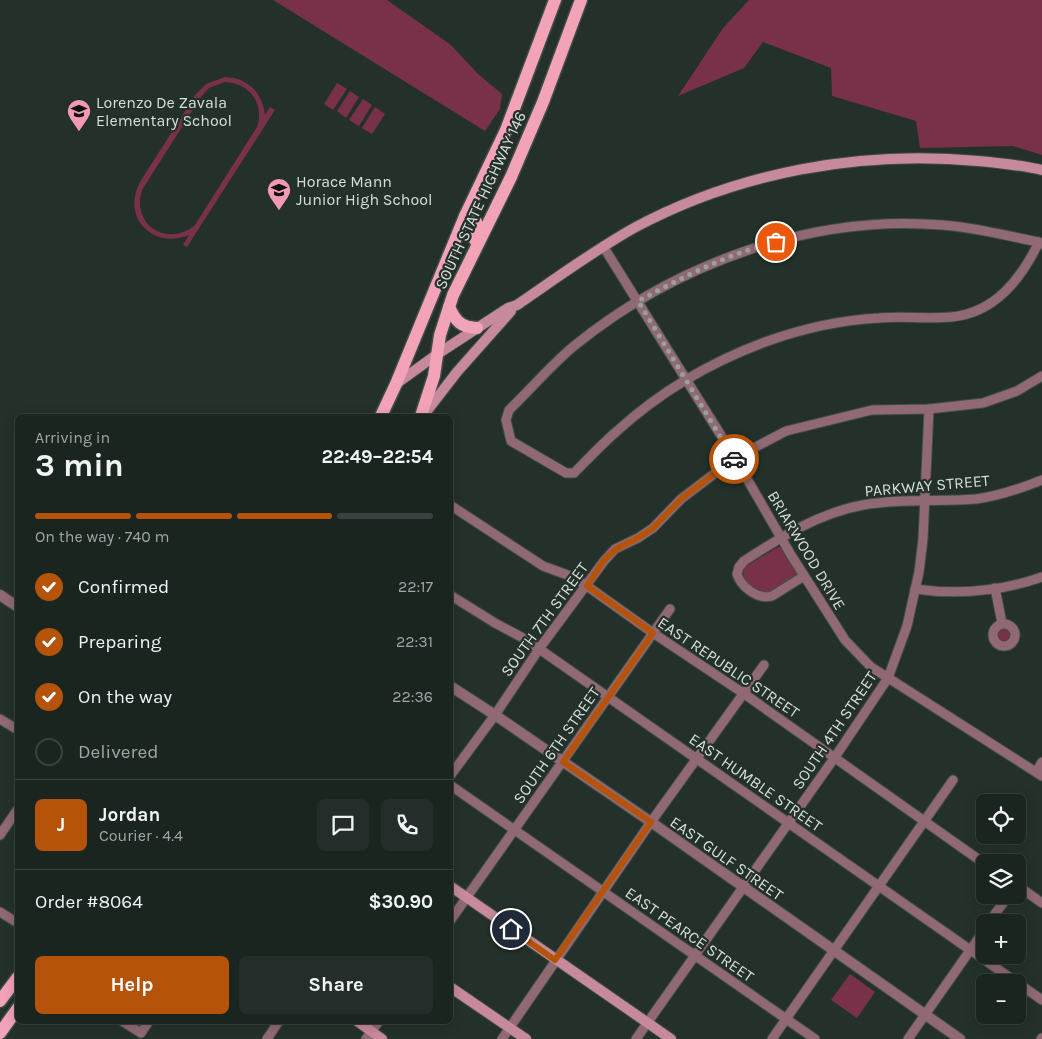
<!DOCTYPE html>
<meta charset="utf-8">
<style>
:root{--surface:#1b2520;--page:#242d29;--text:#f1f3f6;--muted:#a0a5a5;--line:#39423e;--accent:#b45309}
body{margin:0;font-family:Karla,sans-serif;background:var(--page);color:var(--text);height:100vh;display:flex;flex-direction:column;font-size:19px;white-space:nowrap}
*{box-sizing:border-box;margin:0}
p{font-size:16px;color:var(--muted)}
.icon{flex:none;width:28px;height:28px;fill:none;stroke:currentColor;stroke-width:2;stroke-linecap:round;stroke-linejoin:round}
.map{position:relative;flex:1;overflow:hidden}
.panel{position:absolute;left:15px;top:414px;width:438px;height:610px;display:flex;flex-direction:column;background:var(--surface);border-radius:8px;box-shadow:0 2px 12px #0003,0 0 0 1px var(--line)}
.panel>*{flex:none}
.fabs{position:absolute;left:976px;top:794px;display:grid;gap:10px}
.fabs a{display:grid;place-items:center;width:50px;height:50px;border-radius:8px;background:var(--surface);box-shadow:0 2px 12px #0003,0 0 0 1px var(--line);font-size:25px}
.pin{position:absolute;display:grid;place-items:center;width:42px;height:42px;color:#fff;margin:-21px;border:2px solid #fff;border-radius:50%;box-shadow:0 1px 5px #0007}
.courier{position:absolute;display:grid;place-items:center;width:50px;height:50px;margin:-25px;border:4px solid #b45309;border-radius:50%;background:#fff;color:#222;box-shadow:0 1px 6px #0007}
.overview em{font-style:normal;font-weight:700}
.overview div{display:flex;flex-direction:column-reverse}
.overview{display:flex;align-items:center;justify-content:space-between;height:85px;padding:0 20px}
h1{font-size:32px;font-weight:700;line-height:38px}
.bar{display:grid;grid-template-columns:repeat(4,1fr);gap:8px 5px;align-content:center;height:60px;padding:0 20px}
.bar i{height:6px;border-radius:4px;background:var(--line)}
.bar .selected{background:var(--accent)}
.bar p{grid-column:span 4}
.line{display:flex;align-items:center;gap:12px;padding:0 20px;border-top:1px solid var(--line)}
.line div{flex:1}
.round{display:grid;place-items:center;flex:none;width:52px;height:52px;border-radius:8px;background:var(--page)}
ol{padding:0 20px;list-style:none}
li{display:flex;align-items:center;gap:15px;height:55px}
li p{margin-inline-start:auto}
li .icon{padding:5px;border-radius:50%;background:var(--accent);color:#fff;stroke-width:4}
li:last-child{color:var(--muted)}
li i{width:28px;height:28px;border:2px solid var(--line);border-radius:50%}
.button{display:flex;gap:10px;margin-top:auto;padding:10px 20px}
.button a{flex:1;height:58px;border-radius:8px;background:var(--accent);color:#fff;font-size:20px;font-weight:700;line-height:58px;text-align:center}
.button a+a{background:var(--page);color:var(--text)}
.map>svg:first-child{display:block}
</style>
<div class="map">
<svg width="1042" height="1039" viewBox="0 0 1042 1039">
<rect width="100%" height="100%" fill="#24312b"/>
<!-- green -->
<g fill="#783148" fill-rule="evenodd">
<path d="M273 0H387L451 45 478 74 502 94 500 109 485 131Z"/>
<path d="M749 0H1042V155L1013 146 920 148 916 121 832 96 831 68 763 42 744 68 678 96 723 28Z"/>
<path d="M225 77C248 78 262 92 265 115L270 107 275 110 187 247 183 245 189 235C153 250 121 217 140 182L196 94 206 84ZM225 82C249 83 265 103 257 127L195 225C167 248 131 225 142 190L201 97 209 88Z"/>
<path d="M337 83 347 89 333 110 324 104Z"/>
<path d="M350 91 359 97 346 118 337 111Z"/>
<path d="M363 99 372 105 359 126 349 120Z"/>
<path d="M375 107 385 114 372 134 362 128Z"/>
<path d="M778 547 783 548 797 572 796 576C788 581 777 590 768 593 759 595 735 580 746 566Z"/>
<circle cx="1004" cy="635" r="8"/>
<path d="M850 974 875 992 857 1018 831 1000Z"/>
</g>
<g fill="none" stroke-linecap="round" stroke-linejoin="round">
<!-- minor casing -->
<g stroke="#404d47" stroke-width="11">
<g id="minor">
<path d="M1039 242C1021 279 995 313 951 317 927 319 903 316 879 318 841 320 801 329 765 342 711 362 660 392 617 431 602 444 588 459 574 473H566L511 441 506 420 509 410C531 389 551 365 574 346 675 264 811 214 942 225 974 227 1007 236 1039 242L1042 244"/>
<path d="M603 246 735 458 791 555 845 640 871 667 1042 776"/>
<path d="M450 505 543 566 573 577 587 586 653 633 743 693 985 864"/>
<path d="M804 576 772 596C758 600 741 587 737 574L739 567 744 561C781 537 819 513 863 505 900 498 938 502 976 499 998 496 1022 488 1042 480"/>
<path d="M995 588 1002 623"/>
<path d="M915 589C957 595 1002 591 1042 577"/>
<path d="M450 595 495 623 525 639 1042 1000"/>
<circle cx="1004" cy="635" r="11"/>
<path d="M0 719 18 730"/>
<path d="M1036 772 1042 762"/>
<path d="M450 776 495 715 539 649 604 561 615 549 638 538 653 528 681 499 735 458 786 431 872 410 929 409 983 403 1017 391 1042 376"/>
<path d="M450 785 815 1039"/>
<path d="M0 835 18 809"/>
<path d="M1018 886 1042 903"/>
<path d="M0 912 18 923"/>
<path d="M450 921 670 609"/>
<path d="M989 922 1009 895"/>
<path d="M122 1021 141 1033 149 1021"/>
<path d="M267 1039 279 1021"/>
<path d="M366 1039 379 1021"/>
<path d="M502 1039 651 822 764 665"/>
<path d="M636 1039 835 757 888 678 907 626 919 572 923 539 929 409"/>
<path d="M772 1039 953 780"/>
<path d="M908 1039 985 929"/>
<path d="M1041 1039 1042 1038"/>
</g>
</g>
<!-- tertiary casing -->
<g stroke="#404d47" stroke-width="12">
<g id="tertiary">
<path d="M0 595 18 607"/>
<path d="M450 686 495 715 651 822 960 1039"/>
</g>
</g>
<!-- secondary casing -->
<g stroke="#404d47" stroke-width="12">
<g id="secondary">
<path d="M396 384 436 355 508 308 517 305C555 279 593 251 634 228 738 172 861 150 978 161 1000 163 1021 165 1042 170"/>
<path d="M423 416 457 372 511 311"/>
<path d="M450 886 671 1039"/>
<path d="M450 987 526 1039"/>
<path d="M357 1021 382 1039"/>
</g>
</g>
<!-- primary casing -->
<g stroke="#404d47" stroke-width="15">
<g id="primary">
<path d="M465 216 476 222 478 228 475 240"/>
<path d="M449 307C456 322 461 327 477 328"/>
<path d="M381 416 396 384 465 216 506 130 555 0"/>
<path d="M421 416 434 376 440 335 453 295 511 177 543 102 581 0"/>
<path d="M0 1001 18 977"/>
<path d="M0 1033 18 1008"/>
</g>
</g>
<!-- minor -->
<use href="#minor" stroke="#906973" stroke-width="9"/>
<!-- tertiary -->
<use href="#tertiary" stroke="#906973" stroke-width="10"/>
<!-- secondary -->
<use href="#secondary" stroke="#c78a9a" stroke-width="10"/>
<!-- primary -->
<use href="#primary" stroke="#f2a3b8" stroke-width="12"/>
</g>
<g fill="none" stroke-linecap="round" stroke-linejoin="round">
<!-- done -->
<path stroke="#98a29d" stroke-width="5" stroke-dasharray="0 9" d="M734 459 638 301C682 278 726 254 776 242"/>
<!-- route -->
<path stroke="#b45309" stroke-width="6" d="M511 929 555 960 651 822 563 762 653 633 587 586 604 560 616 549 638 538 653 528 682 498 734 459"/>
</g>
<!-- icons -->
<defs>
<g id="school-pin" transform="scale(1.25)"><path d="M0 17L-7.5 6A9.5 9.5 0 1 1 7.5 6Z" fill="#f19ab2" stroke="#24312b"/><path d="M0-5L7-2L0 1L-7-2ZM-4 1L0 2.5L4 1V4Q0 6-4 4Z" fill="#111"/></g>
</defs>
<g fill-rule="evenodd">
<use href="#school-pin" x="79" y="111"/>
<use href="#school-pin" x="279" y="190"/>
</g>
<g text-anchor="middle" stroke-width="4.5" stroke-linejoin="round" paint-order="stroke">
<!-- poi labels -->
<g font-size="16" fill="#d6dfda" stroke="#24312b" text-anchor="start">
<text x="96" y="108">Lorenzo De Zavala<tspan x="96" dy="18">Elementary School</tspan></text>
<text x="296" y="187">Horace Mann<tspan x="296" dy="18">Junior High School</tspan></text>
</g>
<!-- street labels -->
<g font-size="16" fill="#d6dfda" stroke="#24312b">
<text transform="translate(480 200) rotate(-65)" y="6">SOUTH STATE HIGHWAY 146</text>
<text transform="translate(927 485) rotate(-5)" y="6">PARKWAY STREET</text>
<text transform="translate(807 550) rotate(59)" y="6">BRIARWOOD DRIVE</text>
<text transform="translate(544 619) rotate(-54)" y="6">SOUTH 7TH STREET</text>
<text transform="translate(729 667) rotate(34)" y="6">EAST REPUBLIC STREET</text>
<text transform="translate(834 730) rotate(-56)" y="6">SOUTH 4TH STREET</text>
<text transform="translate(556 745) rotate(-55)" y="6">SOUTH 6TH STREET</text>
<text transform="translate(756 782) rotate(35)" y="6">EAST HUMBLE STREET</text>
<text transform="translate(727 858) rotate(35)" y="6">EAST GULF STREET</text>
<text transform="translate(690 934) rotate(35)" y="6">EAST PEARCE STREET</text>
</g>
</g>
</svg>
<div class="fabs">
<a><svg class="icon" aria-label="locate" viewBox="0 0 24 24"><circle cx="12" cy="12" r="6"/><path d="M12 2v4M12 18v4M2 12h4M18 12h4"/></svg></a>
<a><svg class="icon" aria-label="layers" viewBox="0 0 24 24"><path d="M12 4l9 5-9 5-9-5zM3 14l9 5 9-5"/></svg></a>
<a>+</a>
<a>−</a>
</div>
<div class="pin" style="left:776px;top:242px;background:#ea580c"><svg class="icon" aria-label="bag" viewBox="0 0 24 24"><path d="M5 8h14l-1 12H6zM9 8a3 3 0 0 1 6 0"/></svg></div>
<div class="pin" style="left:511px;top:929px;background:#1f2937"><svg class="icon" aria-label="home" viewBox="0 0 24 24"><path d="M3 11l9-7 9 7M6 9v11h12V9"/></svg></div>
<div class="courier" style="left:734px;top:459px"><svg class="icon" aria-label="car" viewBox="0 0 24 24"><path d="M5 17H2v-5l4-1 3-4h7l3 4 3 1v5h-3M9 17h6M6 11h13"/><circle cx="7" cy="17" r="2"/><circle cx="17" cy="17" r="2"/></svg></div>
<section class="panel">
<div class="overview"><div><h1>3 min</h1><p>Arriving in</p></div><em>22:49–22:54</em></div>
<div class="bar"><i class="selected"></i><i class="selected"></i><i class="selected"></i><i></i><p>On the way · 740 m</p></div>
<ol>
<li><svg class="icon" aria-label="check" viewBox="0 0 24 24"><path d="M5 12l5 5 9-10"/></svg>Confirmed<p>22:17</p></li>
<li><svg class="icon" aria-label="check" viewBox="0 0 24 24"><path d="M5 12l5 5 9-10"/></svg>Preparing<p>22:31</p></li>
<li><svg class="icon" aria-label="check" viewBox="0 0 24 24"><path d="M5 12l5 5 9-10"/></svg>On the way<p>22:36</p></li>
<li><i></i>Delivered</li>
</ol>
<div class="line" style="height:90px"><b class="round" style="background:var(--accent);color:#fff">J</b><div><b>Jordan</b><p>Courier · 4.4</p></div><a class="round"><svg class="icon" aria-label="chat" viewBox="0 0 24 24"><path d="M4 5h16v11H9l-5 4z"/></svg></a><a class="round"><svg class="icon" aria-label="phone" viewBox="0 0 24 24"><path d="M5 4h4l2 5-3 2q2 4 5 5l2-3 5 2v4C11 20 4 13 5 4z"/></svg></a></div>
<div class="line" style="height:65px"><div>Order #8064</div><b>$30.90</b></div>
<div class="button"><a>Help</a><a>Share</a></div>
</section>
</div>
